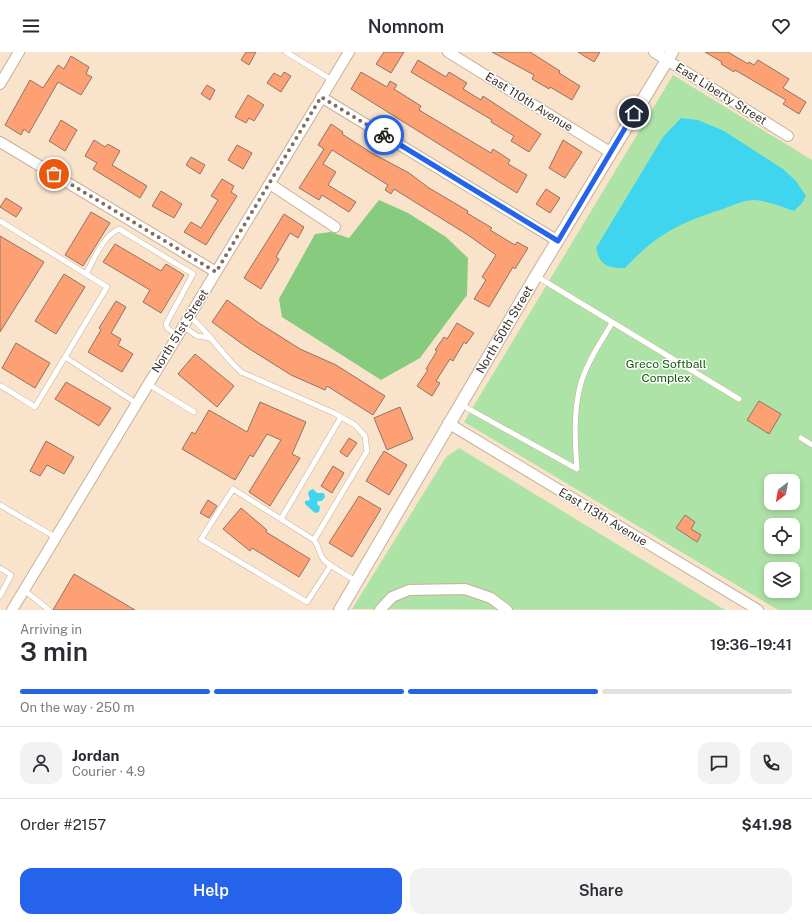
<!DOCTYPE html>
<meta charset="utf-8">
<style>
:root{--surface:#fff;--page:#f2f2f3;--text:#2b2b33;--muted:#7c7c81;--line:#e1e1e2;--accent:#2563eb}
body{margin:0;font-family:"Public Sans",sans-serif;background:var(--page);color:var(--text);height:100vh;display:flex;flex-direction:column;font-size:15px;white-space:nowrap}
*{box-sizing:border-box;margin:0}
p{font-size:13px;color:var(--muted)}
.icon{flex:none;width:22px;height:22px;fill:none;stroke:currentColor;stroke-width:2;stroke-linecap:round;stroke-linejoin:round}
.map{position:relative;height:558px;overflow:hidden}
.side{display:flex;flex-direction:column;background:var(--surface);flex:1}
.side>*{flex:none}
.needle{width:26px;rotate:211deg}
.buttons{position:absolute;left:764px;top:422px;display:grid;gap:8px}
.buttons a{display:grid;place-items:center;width:36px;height:36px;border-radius:8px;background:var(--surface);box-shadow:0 2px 6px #0003;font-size:20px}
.pin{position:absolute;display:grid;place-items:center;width:34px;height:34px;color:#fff;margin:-17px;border:2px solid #fff;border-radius:50%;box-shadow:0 1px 4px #0007}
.courier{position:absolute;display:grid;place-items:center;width:40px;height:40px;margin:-20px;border:3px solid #2563eb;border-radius:50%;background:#fff;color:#222;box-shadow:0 1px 5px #0007}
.headline em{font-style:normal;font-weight:600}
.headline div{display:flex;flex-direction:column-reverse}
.headline{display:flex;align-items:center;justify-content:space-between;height:68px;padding:0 20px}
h1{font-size:26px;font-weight:600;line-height:30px}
.bar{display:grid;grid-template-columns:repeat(4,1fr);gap:6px 4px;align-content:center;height:48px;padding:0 20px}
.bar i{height:5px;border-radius:3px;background:var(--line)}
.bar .current{background:var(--accent)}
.bar p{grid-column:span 4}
.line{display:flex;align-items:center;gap:10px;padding:0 20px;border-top:1px solid var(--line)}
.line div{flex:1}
.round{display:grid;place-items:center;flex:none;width:42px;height:42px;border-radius:12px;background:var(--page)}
.button{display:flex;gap:8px;margin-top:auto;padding:8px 20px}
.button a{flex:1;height:46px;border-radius:12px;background:var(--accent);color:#fff;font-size:16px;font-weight:600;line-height:46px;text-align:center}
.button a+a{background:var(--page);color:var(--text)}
header{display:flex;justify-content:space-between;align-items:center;height:52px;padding:0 20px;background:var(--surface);font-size:18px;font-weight:600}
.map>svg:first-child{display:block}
</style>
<header><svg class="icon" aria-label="menu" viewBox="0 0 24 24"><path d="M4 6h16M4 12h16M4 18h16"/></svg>Nomnom<svg class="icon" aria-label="heart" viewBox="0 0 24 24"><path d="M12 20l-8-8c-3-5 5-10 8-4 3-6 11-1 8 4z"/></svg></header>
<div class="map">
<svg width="812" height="558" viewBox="0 0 812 558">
<rect width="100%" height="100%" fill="#f9e4cb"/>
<!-- green -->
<g fill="#aee3a7" fill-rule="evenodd">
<path d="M673 23 812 108V558H778L464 370ZM771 429H793V451H771ZM771 473H793V495H771ZM771 517H793V539H771Z"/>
<path d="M459 396 725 558 352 557 446 405Z"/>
</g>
<!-- forest -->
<path fill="#87cb7e" d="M379 148 408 161 446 185 468 206 467 243 420 306 381 328 282 265 279 247 315 182 331 180 349 186Z"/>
<!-- water -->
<g fill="#3fd5ef">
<path d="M681 66 698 68 724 79 783 117 796 129 806 144 802 151 794 159C782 155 767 149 755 148 744 148 733 153 723 157 679 171 657 182 625 216 608 216 600 214 596 196L663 85Z"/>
<path d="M313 437 317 441H324L325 445 322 449H318L317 452 320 455 319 460 315 461 305 452V449L310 448 308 441 309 439Z"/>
</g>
<!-- building -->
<g fill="#fda073" stroke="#907466">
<path d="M246 0H256L249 13 241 8Z"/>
<path d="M384 0H404L391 21 376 12Z"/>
<path d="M492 0H530L560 19 559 21 580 34 572 48 550 35 549 37 532 27 534 23Z"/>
<path d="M578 0H600L594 10Z"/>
<path d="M705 0H728L748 12 749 10 754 13 758 8 789 27 783 36 806 50 799 62 783 52 786 48 735 18 734 20 721 12 722 10Z"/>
<path d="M71 4 89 15 86 22 92 25 81 43 58 30 29 81 24 77 21 83 5 73 30 28 43 36 58 13 64 17Z"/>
<path d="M418 8 446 25 449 20 467 31 463 37 481 48 483 44 541 82 529 100 511 89 514 84 491 70 492 68 411 20Z"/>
<path d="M284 20 291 24 281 40 267 31 274 21 281 25Z"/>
<path d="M361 20 387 35 390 29 397 33 394 37 421 54 419 58 491 101 493 97 510 108 508 112 527 123 517 141 351 37Z"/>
<path d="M207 33 215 38 210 48 201 42Z"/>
<path d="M248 43 264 53 254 69 249 66 246 71 235 65Z"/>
<path d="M61 68 77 78 65 99 49 89Z"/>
<path d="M331 72 343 80 342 82 370 100 409 121 429 136 468 159 467 161 492 176 490 178 515 193 517 190 528 196 515 217 513 215 489 255 474 247 486 228 482 225 496 203 468 183 394 137 391 142 385 138 388 133 332 98 323 112 336 120 328 133 356 150 349 160 322 143 319 148 299 136 324 97 318 93Z"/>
<path d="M94 88 105 95 108 92 120 99 112 113 147 134 140 146 93 117 97 111 85 104Z"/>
<path d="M563 88 582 100 565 126 549 116Z"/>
<path d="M237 93 252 101 243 117 228 108Z"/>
<path d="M191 105 205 113 200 122 186 113Z"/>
<path d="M222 127 234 134 231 140 237 144 206 193 184 180 191 170 201 176 218 148 211 144Z"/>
<path d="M546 137 560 146 550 161 536 152Z"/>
<path d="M161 139 182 152 174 166 152 154Z"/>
<path d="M6 146 22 156 16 165 0 155Z"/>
<path d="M91 160 110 171 83 214 65 203Z"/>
<path d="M284 162 304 175 298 186 290 181 276 205 279 207 261 237 244 226Z"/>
<path d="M0 184 44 210 0 280Z"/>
<path d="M115 192 161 219 166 212 184 223 161 261 143 250 150 238 103 210Z"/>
<path d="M64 222 85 235 56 282 35 269Z"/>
<path d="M227 248 259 271 300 297 336 313 385 344 373 363 327 334 325 338 291 323 245 294 212 270Z"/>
<path d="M116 249 126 255 111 281 121 287 118 293 133 302 122 320 88 300 101 278 99 276Z"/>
<path d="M457 271 474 281 466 292 464 290 453 309 450 307 436 329 440 331 432 344 417 334 428 318 426 317 437 299 435 298 444 285 447 287Z"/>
<path d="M16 291 50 311 35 336 2 316Z"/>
<path d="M195 302 234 334 217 355 178 322Z"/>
<path d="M66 330 111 356 99 374 55 347Z"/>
<path d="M759 349 781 362 769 382 747 368Z"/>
<path d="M260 350 306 370 292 402 300 406 270 454 249 440 281 388 267 382 253 405 250 403 235 428 182 397 192 380 195 382 209 358 247 380Z"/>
<path d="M400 355 413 387 387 398 374 366Z"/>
<path d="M349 386 357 391 347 405 340 400Z"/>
<path d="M46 389 74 405 64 422 47 413 40 424 30 419Z"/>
<path d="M384 399 407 413 389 443 366 429Z"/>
<path d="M333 414 344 421 332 441 321 434Z"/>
<path d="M359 444 381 457 352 505 329 491Z"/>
<path d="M208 448 217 454 209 466 200 461Z"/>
<path d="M241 456 267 478 266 480 310 507 299 525 252 496 250 499 223 477Z"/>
<path d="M685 463 695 470 691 477 701 483 697 490 676 476Z"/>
<path d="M74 522 135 558H53Z"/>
</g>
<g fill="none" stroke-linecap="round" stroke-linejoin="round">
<!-- service casing -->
<g stroke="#c5b199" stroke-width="6">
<g id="service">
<path d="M286 0 332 28"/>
<path d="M0 169 107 235 65 305 136 351"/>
<path d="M86 222C94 207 103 184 119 177L193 222 166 272 167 276 177 283"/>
<path d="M536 224 739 347"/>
<path d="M189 264C209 280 222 303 241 320L334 361 355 373 365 384 367 399 314 488"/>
<path d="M183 274 197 284 210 286"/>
<path d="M148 332 194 360"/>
<path d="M1 334 35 355 65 305"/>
<path d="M460 352 577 417C575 389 573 359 581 331 587 310 601 290 612 271"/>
<path d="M801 386 812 393"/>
<path d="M0 453 55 485"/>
<path d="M281 467 341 365"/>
<path d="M331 513 307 550 201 487 233 437 314 488C319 494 319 502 324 508 332 516 347 523 356 529"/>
<path d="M0 516 11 523 0 544"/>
<path d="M24 538 49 558"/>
</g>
</g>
<!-- minor casing -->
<g stroke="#c5b199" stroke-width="12">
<g id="minor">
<path d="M448 0 610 100"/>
<path d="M654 0 788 84"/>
<path d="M0 32 19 0"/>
<path d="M321 45 558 189"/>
<path d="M0 90 216 220"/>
<path d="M270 132 335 175"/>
<path d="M448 371 758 558"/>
<path d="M12 558 349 0"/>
<path d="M380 558 392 545 409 538 465 537 491 546 507 558"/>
</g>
</g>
<!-- tertiary casing -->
<g stroke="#c5b199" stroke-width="14">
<g id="tertiary">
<path id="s1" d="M340 558 536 224 672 0"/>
</g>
</g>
<!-- service -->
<use href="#service" stroke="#fff" stroke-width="5"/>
<!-- minor -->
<use href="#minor" stroke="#fff" stroke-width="10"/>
<!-- tertiary -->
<use href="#tertiary" stroke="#fff" stroke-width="12"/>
</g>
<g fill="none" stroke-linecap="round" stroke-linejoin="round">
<!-- done -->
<path stroke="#7e7162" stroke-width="4" stroke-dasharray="0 7.2" d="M54 122 216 220 321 45 384 83"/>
<!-- route -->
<path stroke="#2563eb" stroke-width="5" d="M384 83 558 189 634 61"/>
</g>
<g text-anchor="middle" stroke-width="3" stroke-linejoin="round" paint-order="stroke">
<!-- street labels -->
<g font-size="12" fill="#3c332a" stroke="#fff">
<text transform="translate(721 42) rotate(32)" y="4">East Liberty Street</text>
<text transform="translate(529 50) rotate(32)" y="4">East 110th Avenue</text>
<text dy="4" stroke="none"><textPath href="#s1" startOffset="325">North 50th Street</textPath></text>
<text transform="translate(180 279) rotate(-58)" y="4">North 51st Street</text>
<text transform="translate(603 465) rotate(31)" y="4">East 113th Avenue</text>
</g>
<!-- park labels -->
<g font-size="12" fill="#16590d" stroke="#fff">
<text x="666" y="316">Greco Softball<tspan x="666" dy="14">Complex</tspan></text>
</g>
</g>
</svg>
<div class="buttons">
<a><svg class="needle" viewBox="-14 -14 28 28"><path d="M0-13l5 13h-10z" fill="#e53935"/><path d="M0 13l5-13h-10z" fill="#7c7c81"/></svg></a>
<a><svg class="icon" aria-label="locate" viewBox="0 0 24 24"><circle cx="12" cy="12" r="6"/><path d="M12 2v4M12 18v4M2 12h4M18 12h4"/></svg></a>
<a><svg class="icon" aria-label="layers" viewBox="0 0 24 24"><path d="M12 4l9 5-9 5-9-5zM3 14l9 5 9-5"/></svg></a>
</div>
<div class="pin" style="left:54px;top:122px;background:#ea580c"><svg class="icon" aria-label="bag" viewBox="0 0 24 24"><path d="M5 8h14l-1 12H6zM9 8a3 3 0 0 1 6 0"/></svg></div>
<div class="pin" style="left:634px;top:61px;background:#1f2937"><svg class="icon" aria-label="home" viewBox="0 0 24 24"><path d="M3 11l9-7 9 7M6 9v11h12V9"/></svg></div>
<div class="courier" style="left:384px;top:83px"><svg class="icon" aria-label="bike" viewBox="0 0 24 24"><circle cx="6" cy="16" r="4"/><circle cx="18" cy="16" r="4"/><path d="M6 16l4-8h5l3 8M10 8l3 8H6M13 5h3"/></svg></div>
</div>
<section class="side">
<div class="headline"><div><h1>3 min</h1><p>Arriving in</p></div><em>19:36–19:41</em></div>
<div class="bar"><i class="current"></i><i class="current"></i><i class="current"></i><i></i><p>On the way · 250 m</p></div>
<div class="line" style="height:72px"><a class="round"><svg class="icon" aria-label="person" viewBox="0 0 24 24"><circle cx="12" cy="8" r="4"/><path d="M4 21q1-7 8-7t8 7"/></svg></a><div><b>Jordan</b><p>Courier · 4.9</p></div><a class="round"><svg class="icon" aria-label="chat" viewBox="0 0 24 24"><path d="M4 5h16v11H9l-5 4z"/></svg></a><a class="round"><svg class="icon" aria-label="phone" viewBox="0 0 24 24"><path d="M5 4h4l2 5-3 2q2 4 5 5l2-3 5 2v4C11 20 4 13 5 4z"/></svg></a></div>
<div class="line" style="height:52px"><div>Order #2157</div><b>$41.98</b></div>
<div class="button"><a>Help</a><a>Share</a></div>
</section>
